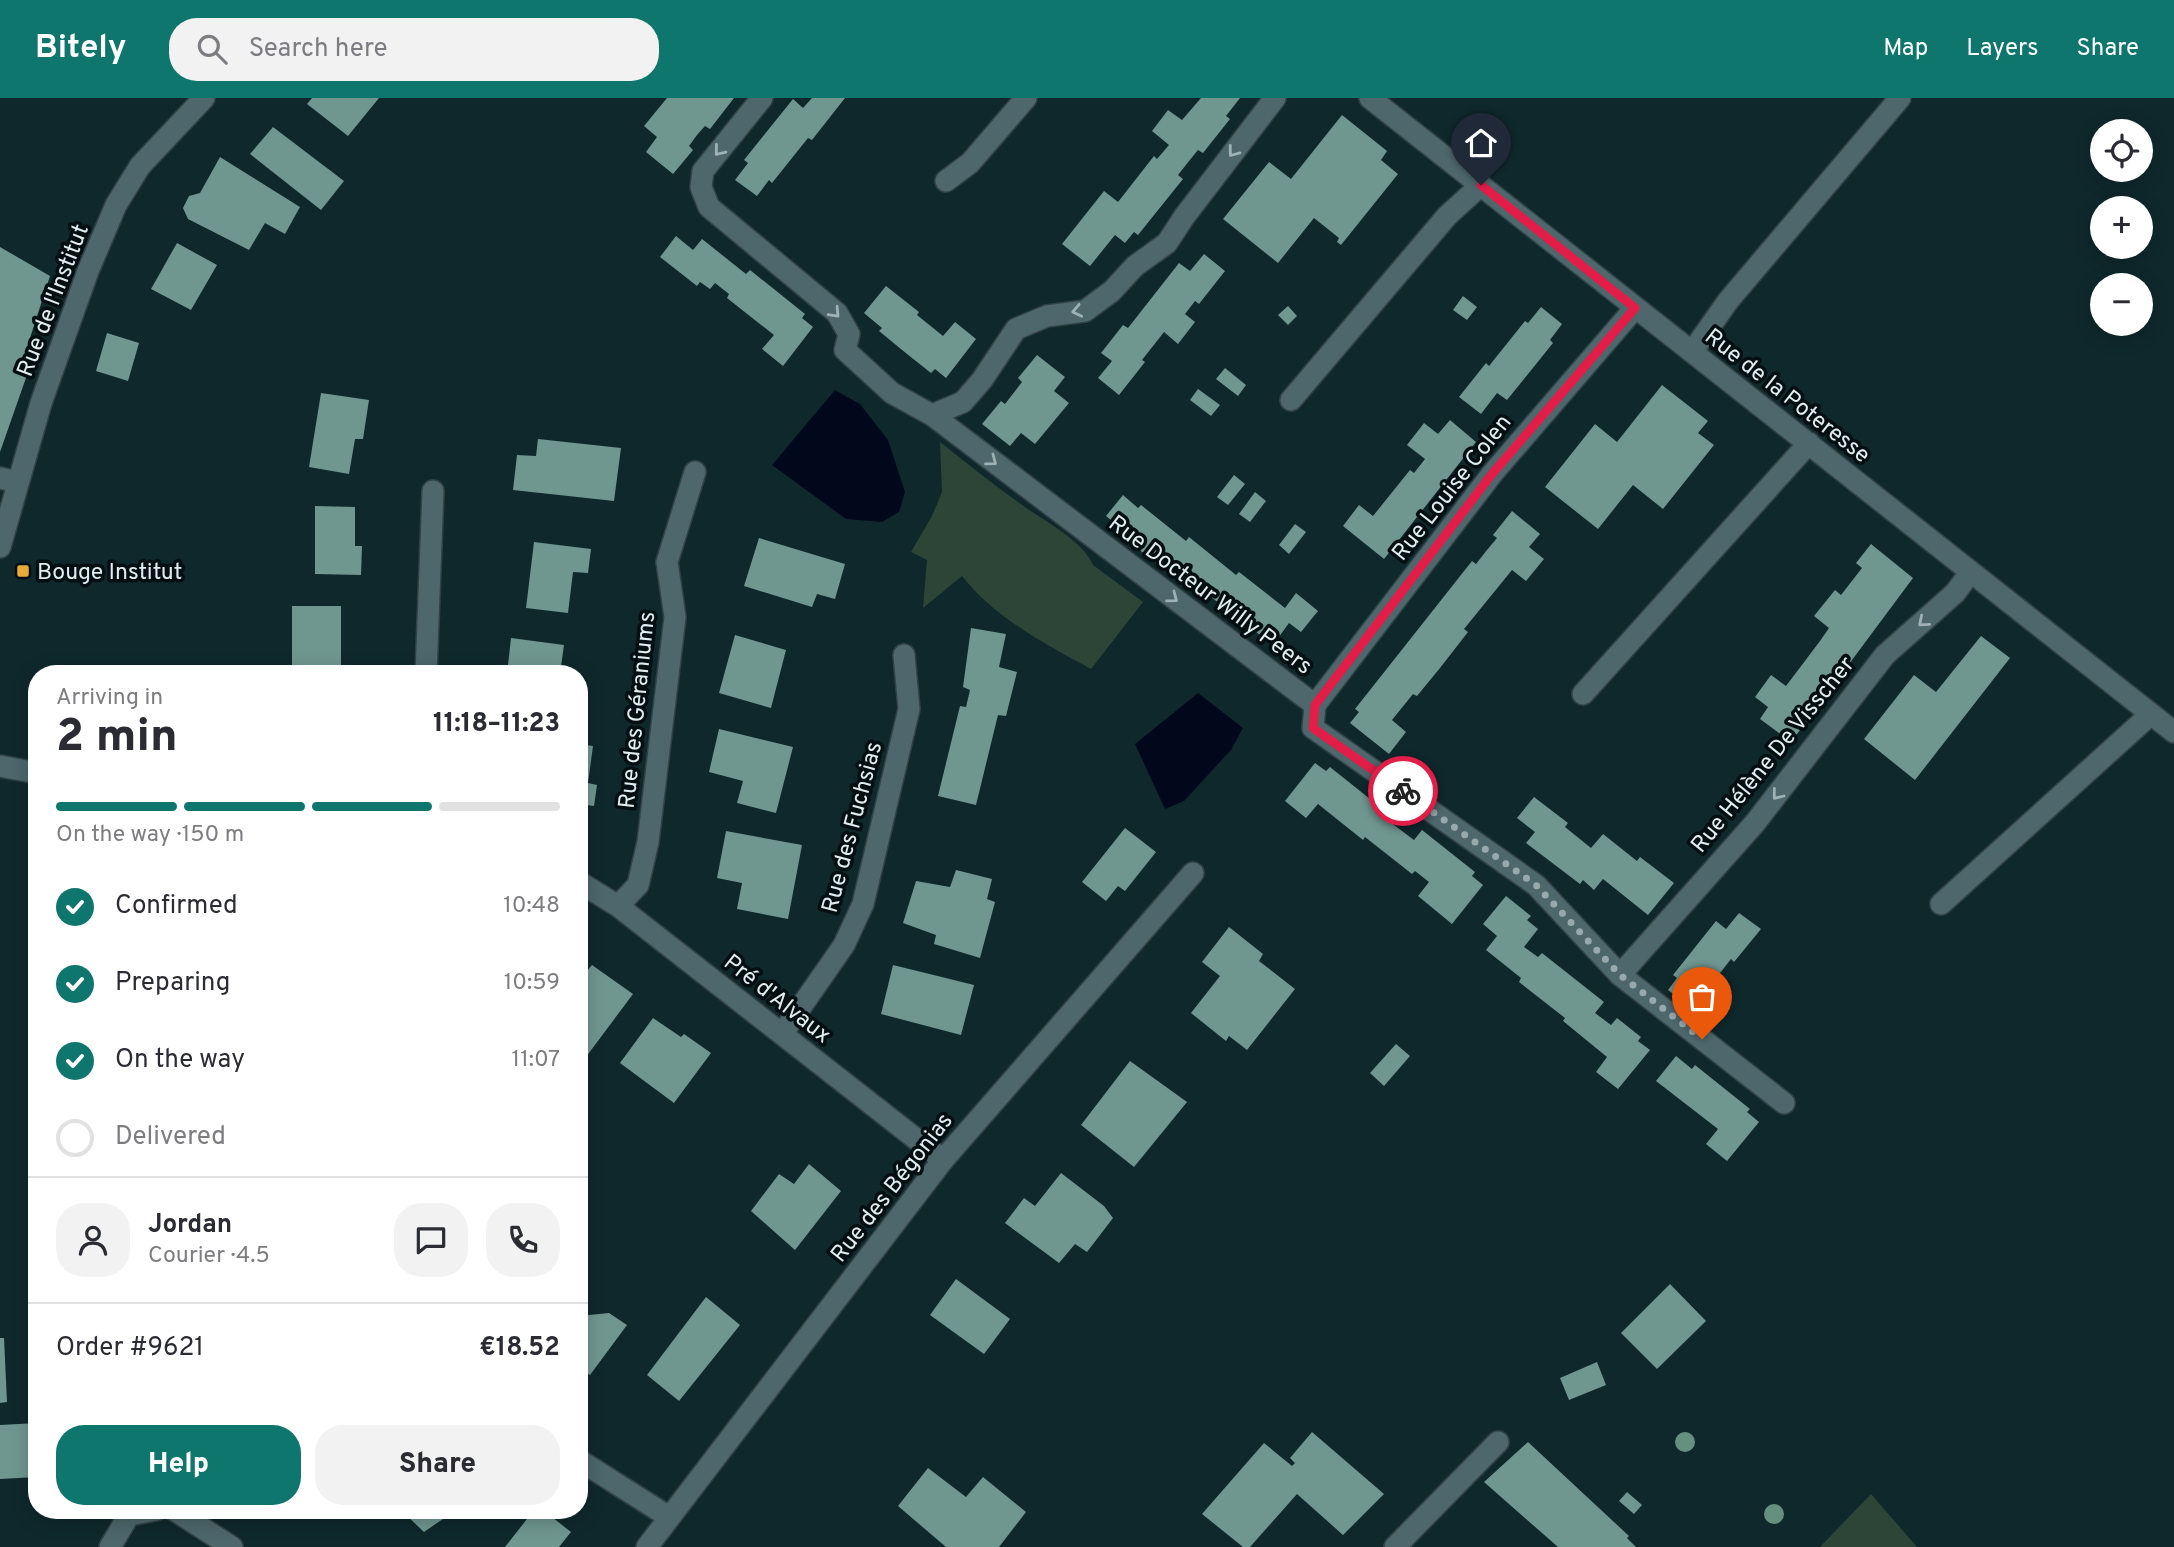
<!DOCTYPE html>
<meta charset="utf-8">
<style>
:root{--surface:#fff;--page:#f2f2f3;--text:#2b2b33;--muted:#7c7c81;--line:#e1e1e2;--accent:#0f766e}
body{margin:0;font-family:Overpass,sans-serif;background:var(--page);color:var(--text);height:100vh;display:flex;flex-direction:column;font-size:26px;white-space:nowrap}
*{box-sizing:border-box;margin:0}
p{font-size:23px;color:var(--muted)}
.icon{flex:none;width:38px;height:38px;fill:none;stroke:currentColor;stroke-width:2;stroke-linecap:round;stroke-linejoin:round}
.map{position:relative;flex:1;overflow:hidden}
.details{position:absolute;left:28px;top:567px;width:560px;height:854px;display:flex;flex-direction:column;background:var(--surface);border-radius:28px;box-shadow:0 4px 18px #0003}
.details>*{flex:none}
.tools{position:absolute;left:2090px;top:21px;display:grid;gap:14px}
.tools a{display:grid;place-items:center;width:63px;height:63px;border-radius:50%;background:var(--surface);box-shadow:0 4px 18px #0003;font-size:35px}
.pin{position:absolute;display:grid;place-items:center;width:60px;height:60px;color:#fff;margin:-72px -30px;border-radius:50% 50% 50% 0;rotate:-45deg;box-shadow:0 0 7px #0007}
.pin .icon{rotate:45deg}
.courier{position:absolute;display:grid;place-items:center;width:70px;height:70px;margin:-35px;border:5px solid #e11d48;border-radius:50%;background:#fff;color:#222;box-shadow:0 2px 9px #0007}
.head em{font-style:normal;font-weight:800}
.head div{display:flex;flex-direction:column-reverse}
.head{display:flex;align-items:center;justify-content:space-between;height:119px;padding:0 28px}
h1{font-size:46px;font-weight:800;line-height:52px}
.bar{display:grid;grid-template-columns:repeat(4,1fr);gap:10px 7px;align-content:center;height:84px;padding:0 28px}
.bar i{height:9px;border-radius:5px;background:var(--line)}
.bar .on{background:var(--accent)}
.bar p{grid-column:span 4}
.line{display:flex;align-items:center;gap:18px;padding:0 28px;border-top:2px solid var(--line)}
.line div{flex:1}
.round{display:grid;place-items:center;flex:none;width:74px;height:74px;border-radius:28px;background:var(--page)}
ol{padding:0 28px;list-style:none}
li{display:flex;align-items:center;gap:21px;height:77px}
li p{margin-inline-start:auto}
li .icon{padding:7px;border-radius:50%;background:var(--accent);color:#fff;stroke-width:4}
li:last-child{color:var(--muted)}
li i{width:38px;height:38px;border:4px solid var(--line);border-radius:50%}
.primary-button{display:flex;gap:14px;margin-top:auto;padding:14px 28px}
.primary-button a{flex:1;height:80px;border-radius:28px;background:var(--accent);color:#fff;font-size:28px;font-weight:800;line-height:80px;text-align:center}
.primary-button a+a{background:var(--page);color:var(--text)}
header{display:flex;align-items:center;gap:42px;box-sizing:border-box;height:98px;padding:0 35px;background:var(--accent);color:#fff}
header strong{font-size:33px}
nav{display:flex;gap:38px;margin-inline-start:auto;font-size:24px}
.search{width:490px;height:63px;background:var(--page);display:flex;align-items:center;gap:18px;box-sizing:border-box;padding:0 24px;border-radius:28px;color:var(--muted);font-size:26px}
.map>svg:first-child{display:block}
</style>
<header>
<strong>Bitely</strong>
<div class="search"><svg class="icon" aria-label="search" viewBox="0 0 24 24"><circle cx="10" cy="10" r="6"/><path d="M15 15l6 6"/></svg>Search here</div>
<nav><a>Map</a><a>Layers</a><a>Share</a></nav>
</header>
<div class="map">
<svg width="2174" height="1449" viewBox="0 0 2174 1449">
<rect width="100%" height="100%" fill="#0f282c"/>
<!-- green -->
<g fill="#2d4536">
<path d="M940 344C966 364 991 385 1018 404 1040 421 1082 441 1093 467L1143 504 1091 571C1045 546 995 520 962 478L923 510 927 462 911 454 932 418 942 394Z"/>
<path d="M1871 1396 1917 1449H1820Z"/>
</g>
<!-- water -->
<g fill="#02081b">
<path d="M835 292 860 306 888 342 905 394 899 414 882 424 846 421 772 367Z"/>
<path d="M1198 595 1243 630 1231 652 1184 703 1165 711 1135 646Z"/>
</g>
<!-- building -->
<g fill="#709690">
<path d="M312 0H379L348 38 307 6Z"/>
<path d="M667 0H734L710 31 705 28 697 37 689 48 693 52 673 76 646 54 657 39 644 28Z"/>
<path d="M812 0H845L812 42 808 40 772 85 769 82 757 98 735 82 748 65 744 62 793 1 803 10Z"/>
<path d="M1201 0H1240L1226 18 1230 21 1203 55 1198 52 1189 63 1178 77 1183 81 1138 137 1134 134 1125 145 1115 137 1090 168 1062 146 1104 93 1118 104 1154 58 1157 61 1169 47 1152 33 1168 12 1182 22Z"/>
<path d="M1342 17 1387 53 1381 62 1398 76 1341 147 1337 144 1339 140 1314 120 1278 165 1223 121 1269 64 1291 81Z"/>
<path d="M273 29 344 83 321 112 250 56Z"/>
<path d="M220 59 300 109 285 136 265 125 249 152 188 121 183 110 189 98 200 95Z"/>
<path d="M676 138 693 152 702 141 746 176 750 172 805 216 802 220 813 229 783 268 762 251 774 237 727 200 729 196 715 185 710 191 700 184 697 188 660 159Z"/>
<path d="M177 145 217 167 191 212 151 191Z"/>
<path d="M0 149 50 178 19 274 27 277 0 354Z"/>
<path d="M1204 156 1225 173 1199 206 1195 203 1185 216 1195 224 1178 246 1164 234 1142 262 1145 264 1119 297 1098 280 1112 263 1101 255 1123 227 1128 230 1179 165 1190 173Z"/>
<path d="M886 188 919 214 917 217 943 238 955 224 976 241 946 280 935 271 931 275 907 256 879 233 882 230 864 215Z"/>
<path d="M1463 198 1477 209 1467 222 1453 212Z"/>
<path d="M1288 208 1297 218 1288 227 1278 217Z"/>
<path d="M1541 209 1562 226 1550 242 1553 245 1507 302 1497 295 1481 316 1459 299 1486 265 1489 268 1525 223 1528 225Z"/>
<path d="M107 235 139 245 128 283 96 273Z"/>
<path d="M1037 257 1065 279 1054 293 1069 305 1035 346 1021 335 1010 348 982 326 1001 303 1005 306 1012 297 1022 284 1018 280Z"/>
<path d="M1225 270 1246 287 1238 298 1216 281Z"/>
<path d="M1662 287 1708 323 1698 335 1714 347 1663 411 1633 387 1598 431 1545 389 1595 326 1617 344Z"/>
<path d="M1198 291 1220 307 1211 318 1190 302Z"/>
<path d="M321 295 369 302 363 341H355L349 376 309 369Z"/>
<path d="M1450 322 1476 344 1384 461 1343 428 1359 407 1373 418 1410 372 1414 375 1425 361 1407 347 1424 325 1438 336Z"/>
<path d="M538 341 621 350 614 403 513 392 517 357 536 358Z"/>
<path d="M1234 377 1245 386 1228 407 1217 399Z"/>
<path d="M1255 394 1266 403 1250 424 1239 416Z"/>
<path d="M1123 397 1138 410 1141 407 1186 443 1189 439 1236 477 1239 474 1285 510 1296 495 1318 513 1301 534 1289 525 1273 547 1184 478 1180 484 1118 435 1122 431 1106 418Z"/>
<path d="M315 408 355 409V448H362L361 477 315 476Z"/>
<path d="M1512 413 1540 436 1529 449 1544 461 1526 483 1512 472 1464 531 1468 534 1440 570 1417 598 1413 596 1392 622 1406 634 1389 656 1350 625 1359 614 1355 611 1472 463 1476 466 1487 452 1497 440 1493 437Z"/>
<path d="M1295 426 1306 434 1289 456 1279 447Z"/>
<path d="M759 440 845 466 835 501 817 496 812 509 744 488Z"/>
<path d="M534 444 591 451 588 475 573 474 568 515 526 510Z"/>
<path d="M1871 446 1913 480 1791 644 1760 621 1768 609 1755 599 1771 577 1786 588 1820 543 1829 530 1814 518 1835 492 1841 497 1862 470 1856 465Z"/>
<rect x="292" y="508" width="49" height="66"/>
<path d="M971 530 1006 536 999 569 1017 574 1006 618 998 617 976 707 938 698 960 608 966 609 970 592 963 589Z"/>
<path d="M735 537 786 552 771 610 719 595Z"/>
<path d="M1981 538 2010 560 1915 682 1864 641 1914 577 1936 594Z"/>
<path d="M511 540 564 547 560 576H507Z"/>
<path d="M719 631 793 649 776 715 737 705 743 683 709 674Z"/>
<path d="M579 646 593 648 588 685 597 687 594 708 579 706Z"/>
<path d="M1315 665 1326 673 1330 669 1385 713 1382 718 1414 742 1422 732 1475 774 1472 778 1483 787 1452 826 1418 798 1429 784 1415 773 1412 776 1365 739 1363 742 1318 706 1306 720 1285 703Z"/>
<path d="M1534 699 1568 725 1565 729 1591 750 1603 736 1637 763 1640 759 1674 785 1648 817 1603 781 1594 792 1583 782 1580 786 1526 745 1535 734 1517 720Z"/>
<path d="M1125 730 1156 754 1125 793 1118 788 1106 803 1082 784Z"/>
<path d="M726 733 802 747 788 821 737 811 742 785 717 780Z"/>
<path d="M956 772 992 781 987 801 995 804 980 860 934 846 936 837 903 825 916 783 950 789Z"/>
<path d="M1506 798 1531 818 1527 822 1538 831 1524 849 1538 859 1542 855 1604 904 1595 915 1611 927 1617 920 1641 939 1638 943 1650 952 1618 991 1596 974 1607 959 1563 923 1565 920 1519 884 1521 880 1486 852 1497 838 1483 826Z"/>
<path d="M1739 815 1761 831 1734 864 1731 861 1710 888 1724 900 1707 922 1668 892 1677 880 1673 877 1716 823 1726 831Z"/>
<path d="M1229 829 1263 856 1259 863 1295 891 1247 952 1229 938 1226 943 1191 915 1220 878 1202 864Z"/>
<path d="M592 867 633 896 586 959 579 953V882Z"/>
<path d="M893 867 974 887 961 937 881 916Z"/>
<path d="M653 920 681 939 684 936 711 955 674 1005 620 965Z"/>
<path d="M1396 946 1410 958 1384 988 1370 975Z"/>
<path d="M1676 958 1692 971 1695 967 1750 1011 1747 1014 1759 1024 1727 1063 1706 1046 1718 1031 1656 983Z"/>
<path d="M1130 963 1187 1004 1134 1069 1081 1027Z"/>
<path d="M809 1066 841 1093 795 1152 751 1113 779 1076 794 1086Z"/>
<path d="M1061 1075 1104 1108 1113 1120 1087 1154 1075 1146 1059 1165 1005 1125 1024 1100 1035 1108Z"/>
<path d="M956 1181 1010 1221 984 1256 930 1217Z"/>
<path d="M1670 1186 1706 1223 1657 1271 1621 1235Z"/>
<path d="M706 1199 740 1227 679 1303 647 1277Z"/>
<path d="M609 1215 627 1227 590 1277 582 1273 579 1277V1218Z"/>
<path d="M0 1240H4L7 1304 0 1305Z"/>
<path d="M1597 1264 1606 1287 1569 1302 1560 1280Z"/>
<path d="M37 1325V1379L0 1381V1327Z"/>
<path d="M1312 1334 1384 1396 1343 1437 1297 1396 1250 1449H1243L1202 1416 1264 1345 1292 1368 1295 1365 1290 1360Z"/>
<path d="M1528 1344 1629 1438 1627 1440 1636 1449H1558L1484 1384Z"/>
<path d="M928 1370 966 1399 983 1379 1026 1414 999 1449H946L898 1408Z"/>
<path d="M1627 1394 1642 1407 1634 1416 1619 1403Z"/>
<path d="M401 1412H456L424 1434Z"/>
<path d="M534 1412H543L571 1434 559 1449H505Z"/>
</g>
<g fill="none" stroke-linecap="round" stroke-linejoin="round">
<!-- service casing -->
<g stroke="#314145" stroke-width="24">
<g id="service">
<path d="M946 83 970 65 1026 0"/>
<path d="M1692 254 1728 203 1900 0"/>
<path d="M1291 302 1447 118 1481 87"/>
<path d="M1583 596 1809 345"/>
<path d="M1941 806 2151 616"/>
<path d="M174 1412 232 1449"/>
<path d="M110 1449 129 1417 156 1412"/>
</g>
</g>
<!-- minor casing -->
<g stroke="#314145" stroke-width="24">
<g id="minor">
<path d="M762 0 703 73 701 89 709 109 837 215 849 236 845 252 892 295 932 317 1315 607"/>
<path d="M1370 0 2174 634"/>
<path d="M932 317 963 304 982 282 1016 231 1047 218 1085 213 1112 193 1135 168 1167 145 1184 119 1275 0"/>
<path d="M0 380 17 384"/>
<path d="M426 576 433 393"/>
<path d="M1315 607 1313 630 1536 787 1620 877 1784 1005"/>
<path d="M1315 607 1492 376 1635 210"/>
<path d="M0 668 37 675"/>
<path d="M579 784 618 808 943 1062"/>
<path d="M618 808 638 787 648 744 675 519 667 464 695 374"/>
<path d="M1620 877 1755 725 1885 557 1955 495 1970 475"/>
<path d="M782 936 844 847 863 806 909 611 904 557"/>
<path d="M579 1362 669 1419"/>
<path d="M647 1449 943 1062 1193 775"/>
<path d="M1395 1449 1498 1344"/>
</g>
</g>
<!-- tertiary casing -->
<g stroke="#314145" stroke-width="24">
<path id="tertiary" d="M0 449 41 305 88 173 116 107 140 68 204 0"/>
</g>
<!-- service -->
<use href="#service" stroke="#4d676c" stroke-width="21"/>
<!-- minor -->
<use href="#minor" stroke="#4d676c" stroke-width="21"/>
<!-- tertiary -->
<use href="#tertiary" stroke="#4d676c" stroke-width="21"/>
</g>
<!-- trees -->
<g fill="#658f7e">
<circle cx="1685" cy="1344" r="10"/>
<circle cx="1774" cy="1416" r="10"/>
</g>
<!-- one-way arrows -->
<defs><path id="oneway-chevron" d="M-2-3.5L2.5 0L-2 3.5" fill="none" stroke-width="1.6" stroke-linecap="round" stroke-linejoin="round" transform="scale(1.75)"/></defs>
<g stroke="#9eb1b5">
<use href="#oneway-chevron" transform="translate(719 53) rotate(129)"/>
<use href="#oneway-chevron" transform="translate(1233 54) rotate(127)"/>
<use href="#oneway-chevron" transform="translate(1077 213) rotate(168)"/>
<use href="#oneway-chevron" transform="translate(835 215) rotate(47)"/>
<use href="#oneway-chevron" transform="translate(992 363) rotate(37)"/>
<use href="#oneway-chevron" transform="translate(1173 500) rotate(37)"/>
<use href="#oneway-chevron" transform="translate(1923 524) rotate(139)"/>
<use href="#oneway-chevron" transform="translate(1777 697) rotate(128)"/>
</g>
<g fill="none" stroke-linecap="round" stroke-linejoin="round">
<!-- done -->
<path stroke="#97a9ac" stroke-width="7" stroke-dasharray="0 12.6" d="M1403 693 1536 787 1620 877 1702 941"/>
<!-- route -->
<path stroke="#e11d48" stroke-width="9" d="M1403 693 1313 630 1315 607 1492 376 1635 210 1481 87"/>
</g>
<!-- markers -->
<rect fill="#e9ab38" stroke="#050f11" stroke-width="2.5" x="16" y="466" width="14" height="14" rx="3.5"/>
<g text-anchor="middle" stroke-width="7" stroke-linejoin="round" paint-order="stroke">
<!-- street labels -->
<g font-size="23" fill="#e0eef1" stroke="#050f11">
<text transform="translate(52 202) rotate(-69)" y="8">Rue de l'Institut</text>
<text transform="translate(1788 297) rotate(38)" y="8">Rue de la Poteresse</text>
<text transform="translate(1451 389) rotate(-52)" y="8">Rue Louise Colen</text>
<text transform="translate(1211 496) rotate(37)" y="8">Rue Docteur Willy Peers</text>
<text transform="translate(636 612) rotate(-84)" y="8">Rue des Géraniums</text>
<text transform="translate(1772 656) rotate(-51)" y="8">Rue Hélène De Visscher</text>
<text transform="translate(851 729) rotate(-75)" y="8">Rue des Fuchsias</text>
<text transform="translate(778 900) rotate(38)" y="8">Pré d'Alvaux</text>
<text transform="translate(891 1089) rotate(-52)" y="8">Rue des Bégonias</text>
</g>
<!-- poi labels -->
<g font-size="23" fill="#e0eef1" stroke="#050f11" text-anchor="start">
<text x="37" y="481">Bouge Institut</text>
</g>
</g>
</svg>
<div class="tools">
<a><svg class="icon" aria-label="locate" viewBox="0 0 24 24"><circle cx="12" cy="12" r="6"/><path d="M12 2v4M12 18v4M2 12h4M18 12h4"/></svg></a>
<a>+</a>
<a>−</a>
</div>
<div class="pin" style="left:1702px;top:941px;background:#ea580c"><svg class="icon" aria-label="bag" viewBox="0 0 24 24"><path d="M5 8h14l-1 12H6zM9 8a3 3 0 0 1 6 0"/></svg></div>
<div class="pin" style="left:1481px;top:87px;background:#1f2937"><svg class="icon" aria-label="home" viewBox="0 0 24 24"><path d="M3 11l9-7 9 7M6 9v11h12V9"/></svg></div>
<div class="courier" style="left:1403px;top:693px"><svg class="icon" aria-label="bike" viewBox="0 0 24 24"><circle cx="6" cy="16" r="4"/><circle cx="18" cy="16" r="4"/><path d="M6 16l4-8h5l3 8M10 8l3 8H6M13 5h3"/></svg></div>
<section class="details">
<div class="head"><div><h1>2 min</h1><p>Arriving in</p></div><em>11:18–11:23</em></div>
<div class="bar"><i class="on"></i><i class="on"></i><i class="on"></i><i></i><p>On the way · 150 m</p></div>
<ol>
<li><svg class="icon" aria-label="check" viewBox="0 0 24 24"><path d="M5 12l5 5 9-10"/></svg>Confirmed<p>10:48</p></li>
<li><svg class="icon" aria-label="check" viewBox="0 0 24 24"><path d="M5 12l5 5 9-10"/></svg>Preparing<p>10:59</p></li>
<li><svg class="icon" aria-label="check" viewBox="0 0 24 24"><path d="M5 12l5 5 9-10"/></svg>On the way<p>11:07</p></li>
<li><i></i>Delivered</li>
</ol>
<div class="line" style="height:126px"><a class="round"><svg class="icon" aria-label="person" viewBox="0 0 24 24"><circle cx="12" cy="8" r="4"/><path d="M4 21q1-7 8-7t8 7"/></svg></a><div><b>Jordan</b><p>Courier · 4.5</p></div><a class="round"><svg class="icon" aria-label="chat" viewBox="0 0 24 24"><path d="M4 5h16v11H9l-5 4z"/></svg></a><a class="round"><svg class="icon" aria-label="phone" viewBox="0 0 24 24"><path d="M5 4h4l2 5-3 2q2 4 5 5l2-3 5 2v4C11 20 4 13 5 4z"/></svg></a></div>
<div class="line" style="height:91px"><div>Order #9621</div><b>€18.52</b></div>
<div class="primary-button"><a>Help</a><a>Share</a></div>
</section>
</div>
